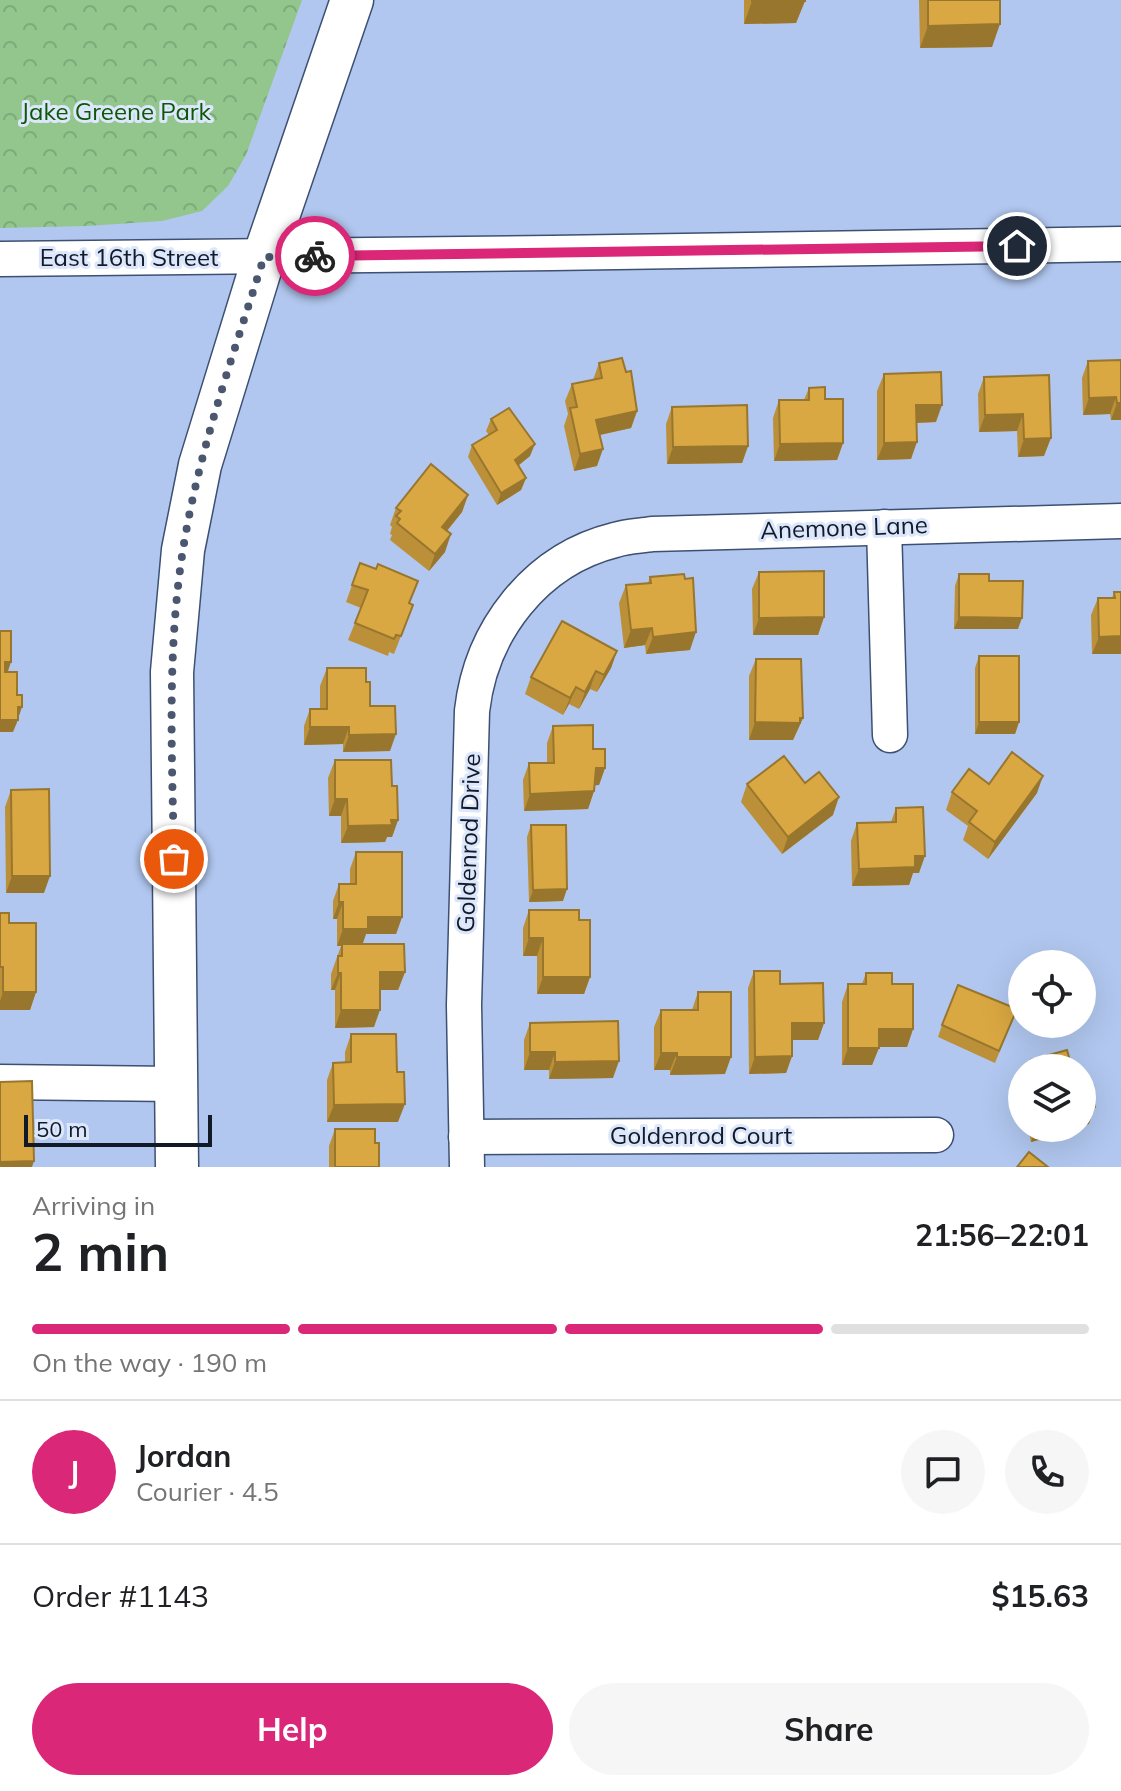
<!DOCTYPE html>
<meta charset="utf-8">
<style>
:root{--surface:#fff;--page:#f6f6f6;--text:#202124;--muted:#757577;--line:#e0e0e0;--accent:#db2777}
body{margin:0;font-family:Mulish,sans-serif;background:var(--page);color:var(--text);height:100vh;display:flex;flex-direction:column;font-size:30px;white-space:nowrap}
*{box-sizing:border-box;margin:0}
p{font-size:26px;color:var(--muted)}
.icon{flex:none;width:44px;height:44px;fill:none;stroke:currentColor;stroke-width:2;stroke-linecap:round;stroke-linejoin:round}
.map{position:relative;height:1167px;overflow:hidden}
.drawer{display:flex;flex-direction:column;background:var(--surface);flex:1}
.drawer>*{flex:none}
.tools{position:absolute;left:1008px;top:950px;display:grid;gap:16px}
.tools a{display:grid;place-items:center;width:88px;height:88px;border-radius:50%;background:var(--surface);box-shadow:0 8px 32px #0002;font-size:40px}
.scale{position:absolute;left:24px;bottom:20px;width:188px;box-sizing:border-box;padding-left:8px;border:4px solid #121a28;border-top:0;font-size:22px;line-height:28px;white-space:nowrap;color:#121a28;-webkit-text-stroke:6px #dce7fc;paint-order:stroke}
.pin{position:absolute;display:grid;place-items:center;width:68px;height:68px;color:#fff;margin:-34px;border:4px solid #fff;border-radius:50%;box-shadow:0 2px 8px #0007}
.courier{position:absolute;display:grid;place-items:center;width:80px;height:80px;margin:-40px;border:6px solid #db2777;border-radius:50%;background:#fff;color:#222;box-shadow:0 2px 10px #0007}
.head em{font-style:normal;font-weight:700}
.head div{display:flex;flex-direction:column-reverse}
.head{display:flex;align-items:center;justify-content:space-between;height:136px;padding:0 32px}
h1{font-size:52px;font-weight:700;line-height:60px}
.bar{display:grid;grid-template-columns:repeat(4,1fr);gap:12px 8px;align-content:center;height:96px;padding:0 32px}
.bar i{height:10px;border-radius:6px;background:var(--line)}
.bar .active{background:var(--accent)}
.bar p{grid-column:span 4}
.line{display:flex;align-items:center;gap:20px;padding:0 32px;border-top:2px solid var(--line)}
.line div{flex:1}
.round{display:grid;place-items:center;flex:none;width:84px;height:84px;border-radius:42px;background:var(--page)}
.cta{display:flex;gap:16px;margin-top:auto;padding:16px 32px}
.cta a{flex:1;height:92px;border-radius:48px;background:var(--accent);color:#fff;font-size:32px;font-weight:700;line-height:92px;text-align:center}
.cta a+a{background:var(--page);color:var(--text)}
.map>svg:first-child{display:block}
</style>
<div class="map">
<svg width="1121" height="1167" viewBox="0 0 1121 1167">
<defs>
<pattern id="park-crowns" width="20" height="18" patternUnits="userSpaceOnUse" patternTransform="scale(2)"><rect width="20" height="18" fill="#92c68c"/><path d="M2 6a3 3 0 1 1 6 0M12 15a3 3 0 1 1 6 0" fill="none" stroke="#7daa79"/></pattern>
</defs>
<rect width="100%" height="100%" fill="#b1c7ef"/>
<!-- park -->
<path fill="url(#park-crowns)" d="M0 0H302L246 155 228 186 202 211 162 221 87 226 0 228Z"/>
<g fill="none" stroke-linecap="round" stroke-linejoin="round">
<!-- minor casing -->
<g stroke="#3d5072" stroke-width="37">
<g id="minor">
<path d="M0 259 552 253 1121 244"/>
<path d="M884 527 890 735"/>
<path d="M0 1082 176 1084"/>
<path d="M466 1137 936 1135"/>
<path d="M467 1167 464 1005 472 711C481 631 535 560 615 540 627 536 640 536 652 534L1121 521"/>
</g>
</g>
<!-- major casing -->
<g stroke="#3d5072" stroke-width="45">
<path id="major" d="M177 1167 172 672 183 550 200 465 264 257 352 0"/>
</g>
<!-- minor -->
<use href="#minor" stroke="#fff" stroke-width="34"/>
<!-- major -->
<use href="#major" stroke="#fff" stroke-width="42"/>
</g>
<!-- wall -->
<g fill="#bb9039">
<path d="M744 0H805L796 23 744 24Z"/>
<path d="M919 0H1000L992 47 920 48Z"/>
<path d="M1121 360V420H1111L1110 414 1083 415 1082 378 1088 361Z"/>
<path d="M599 363 637 411 631 428 600 435 597 466 574 471 564 426 568 414 565 401 572 384 593 380Z"/>
<path d="M884 374 936 422 917 423 911 459 877 460V391Z"/>
<path d="M1049 375 1044 456 1018 457 1017 431 979 432 978 394 984 377Z"/>
<path d="M809 388 825 399 843 443 837 460 774 461 773 418 779 400H804Z"/>
<path d="M672 407 748 446 742 463 667 464 666 424Z"/>
<path d="M491 419 530 456 518 466 526 478 521 490 497 505 468 457 472 445 489 435 486 431Z"/>
<path d="M468 495 462 512 447 531 445 552 429 571 390 540 392 535 390 534 392 527 390 525 396 508Z"/>
<path d="M360 563 410 604 413 605 394 654 389 652 388 656 348 640 361 608 346 602Z"/>
<path d="M759 572 824 617 818 635H753L752 589Z"/>
<path d="M959 574 1018 629H954L955 586Z"/>
<path d="M650 577 690 650 646 654 645 645 624 648 619 603 626 585 648 583Z"/>
<path d="M1114 592H1121V654H1092L1091 615 1098 598H1112Z"/>
<path d="M617 651 611 668 597 692 590 689 579 709 569 704 563 715 525 694 531 677Z"/>
<path d="M979 656 1019 722 1015 734H975V668Z"/>
<path d="M756 659 803 718 793 740H749V676Z"/>
<path d="M327 668 366 682 370 706 390 751 343 752V744L304 745V726L310 709H320V686Z"/>
<path d="M553 726 593 749 605 768 599 785H594V791L588 809 524 811 523 780 529 763H547V743Z"/>
<path d="M335 760 392 786 398 820 392 837H387L385 842 341 843V816H329L328 778Z"/>
<path d="M747 784 833 815 782 854 741 802Z"/>
<path d="M989 784 1037 793 988 859 963 840 968 826 946 810 952 792Z"/>
<path d="M11 790 44 893H6L5 807Z"/>
<path d="M896 808 919 873H913L909 885 852 886 851 841 857 823 891 822Z"/>
<path d="M531 825 563 901 529 902 527 837Z"/>
<path d="M356 852 402 917 396 934H366L362 944 405 972 398 990H380L374 1027 335 1028V990H331V974L341 946H337V919H333V901L339 884H350V869Z"/>
<path d="M529 910 579 920 590 977 584 994H537V956H523V928Z"/>
<path d="M0 913 9 923 36 992 30 1010H0Z"/>
<path d="M754 971 780 984 824 1023 818 1040H792V1056L786 1073 749 1074 748 988Z"/>
<path d="M866 973 892 984 913 1029 907 1047H879L872 1065H842V1002L848 984H862Z"/>
<path d="M698 992 725 1074 670 1075V1070H654V1027L661 1010H692Z"/>
<path d="M1017 1009 995 1063 938 1037 942 1025Z"/>
<path d="M530 1023 613 1078 549 1079V1070H524V1040Z"/>
<path d="M351 1034 397 1072 398 1122H327V1080L333 1063H345V1052Z"/>
<path d="M1028 1128H1078L1077 1130 1031 1142Z"/>
<path d="M335 1129 375 1143 379 1167H329V1146Z"/>
</g>
<!-- shaded-wall -->
<g fill="#99762e">
<path d="M752 1H805L796 23 744 24Z"/>
<path d="M1000 24 992 47 920 48 928 26Z"/>
<path d="M1116 397 1110 414 1083 415 1089 398Z"/>
<path d="M1117 403H1121V420H1111Z"/>
<path d="M916 405H942L936 422 910 423Z"/>
<path d="M637 411 631 428 590 437 596 420Z"/>
<path d="M1023 414 1017 431 979 432 985 415Z"/>
<path d="M1051 438 1044 456 1018 457 1024 439Z"/>
<path d="M917 442 911 459 877 460 884 443Z"/>
<path d="M843 443 837 460 774 461 780 444Z"/>
<path d="M535 444 530 456 510 472 515 460Z"/>
<path d="M748 446 742 463 667 464 673 447Z"/>
<path d="M603 449 597 466 574 471 580 454Z"/>
<path d="M526 478 521 490 497 505 501 493Z"/>
<path d="M468 495 462 512 436 544 442 527Z"/>
<path d="M451 534 445 552 429 571 435 554Z"/>
<path d="M824 617 818 635H753L759 618Z"/>
<path d="M959 617 1022 618 1018 629H954Z"/>
<path d="M652 628 645 645 624 648 631 630Z"/>
<path d="M696 632 690 650 646 654 653 637Z"/>
<path d="M1121 636V654H1092L1099 637Z"/>
<path d="M617 651 611 668 597 692 604 675Z"/>
<path d="M5 662H11L7 674H1Z"/>
<path d="M596 671 590 689 579 709 585 692Z"/>
<path d="M576 687 569 704 563 715 570 698Z"/>
<path d="M18 707H22L18 719Z"/>
<path d="M803 718 793 740H749L755 722Z"/>
<path d="M0 720H18L13 732H0Z"/>
<path d="M979 722H1019L1015 734H975Z"/>
<path d="M310 727H349L343 744 304 745Z"/>
<path d="M396 734 390 751 343 752 349 735Z"/>
<path d="M596 768H605L599 785 589 786Z"/>
<path d="M1043 776 1037 793 988 859 995 842Z"/>
<path d="M594 791 588 809 524 811 530 794Z"/>
<path d="M839 797 833 815 782 854 788 837Z"/>
<path d="M335 799H347L341 816H329Z"/>
<path d="M391 820H398L392 837H387L385 842 341 843 348 826Z"/>
<path d="M915 856H925L919 873H913L909 885 852 886 859 869Z"/>
<path d="M12 876H50L44 893H6Z"/>
<path d="M567 889 563 901 529 902 533 890Z"/>
<path d="M339 902H343L337 919H333Z"/>
<path d="M368 917H402L396 934H366L362 946H337L343 929Z"/>
<path d="M529 938H543L537 956H523Z"/>
<path d="M380 972H405L398 990H373Z"/>
<path d="M338 973H341L335 990H331Z"/>
<path d="M543 977H590L584 994H537Z"/>
<path d="M3 992H36L30 1010H0V1001Z"/>
<path d="M341 1010H380L374 1027 335 1028Z"/>
<path d="M792 1023H824L818 1040H786Z"/>
<path d="M879 1029H913L907 1047H872Z"/>
<path d="M848 1048H879L872 1065H842Z"/>
<path d="M530 1052H555L549 1070H524Z"/>
<path d="M661 1053H677L670 1070H654Z"/>
<path d="M792 1056 786 1073 749 1074 755 1057Z"/>
<path d="M677 1057H731L725 1074 670 1075Z"/>
<path d="M619 1061 613 1078 549 1079 555 1062Z"/>
<path d="M405 1104 398 1122H327L334 1105Z"/>
<path d="M1095 1107 1089 1124 1082 1126V1110Z"/>
<path d="M1036 1128H1078L1077 1130 1031 1142Z"/>
<path d="M34 1161 32 1167H0V1162Z"/>
</g>
<!-- building -->
<g fill="#daa842" stroke="#99762e" stroke-width="2">
<rect x="752" y="0" width="53" height="1"/>
<path d="M928 0H1000V24L928 26Z"/>
<path d="M622 358 626 372 631 371 637 411 596 420 603 449 580 454 570 408 577 407 572 384 602 378 599 363Z"/>
<path d="M1121 360V403H1117L1116 397 1089 398 1088 361Z"/>
<path d="M941 372 942 405H916L917 442 884 443V374Z"/>
<path d="M1049 375 1051 438 1024 439 1023 414 985 415 984 377Z"/>
<path d="M825 387V399H843V443L780 444 779 400H809V388Z"/>
<path d="M747 405 748 446 673 447 672 407Z"/>
<path d="M509 408 535 444 515 460 526 478 501 493 472 445 497 430 491 419Z"/>
<path d="M431 464 468 495 442 527 451 534 435 554 397 523 400 519 396 516 401 511 396 508Z"/>
<path d="M360 563 376 569 378 564 418 581 409 603 413 605 401 636 396 635 394 639 355 623 368 590 352 585Z"/>
<path d="M824 571V617L759 618V572Z"/>
<path d="M684 574 685 579 693 578 696 632 653 637 652 628 631 630 626 585 651 583 650 577Z"/>
<path d="M959 574H989V581H1023L1022 618 959 617Z"/>
<path d="M1114 592H1121V636L1099 637 1098 598H1115Z"/>
<path d="M562 621 617 651 604 675 596 671 585 692 576 687 570 698 531 677Z"/>
<path d="M0 631H11V662H5V672H17V695H22V707H18V720H0Z"/>
<rect x="979" y="656" width="40" height="66"/>
<path d="M756 659H801L803 718H800V723L755 722Z"/>
<path d="M327 668H366V682H370V706H395L396 734 349 735V727H310V709H327Z"/>
<path d="M593 725V749H605V768H596L594 791 530 794 529 763H554L553 726Z"/>
<path d="M1012 752 1043 776 995 842 969 822 977 811 952 792 969 769 989 784Z"/>
<path d="M784 756 805 783 819 772 839 797 788 837 747 784Z"/>
<path d="M335 760H391L392 786H397L398 820H391L392 825 348 826 347 799H335Z"/>
<path d="M49 789 50 876H12L11 790Z"/>
<path d="M923 807 925 856H915V867L859 869 857 823 896 822V808Z"/>
<path d="M531 825H566L567 889 533 890Z"/>
<path d="M356 852H402V917H368V929H343V902H339V884H356Z"/>
<path d="M529 910H579V920H590V977H543V938H529Z"/>
<path d="M0 913H9V923H36V992H3V967H0Z"/>
<path d="M342 944H404L405 972H380V1010H341V973H338V956H342Z"/>
<path d="M754 971H780V984L823 983 824 1023H792V1056L755 1057Z"/>
<path d="M866 973H892V984H913V1029H879V1048H848V984H866Z"/>
<path d="M958 985 1017 1009 999 1051 942 1025Z"/>
<path d="M698 992H731V1057H677V1053H661V1010H698Z"/>
<path d="M618 1021 619 1061 555 1062V1052H530V1023Z"/>
<path d="M351 1034H396L397 1072H404L405 1104 334 1105 333 1063 351 1062Z"/>
<path d="M1067 1050 1072 1068H1033L1031 1060Z"/>
<path d="M32 1081 34 1161 0 1162V1082Z"/>
<path d="M1088 1081 1095 1107 1082 1110 1083 1113H1082V1083Z"/>
<path d="M335 1129H375V1143H379V1167H335Z"/>
<path d="M1029 1152 1048 1167H1017Z"/>
</g>
<g fill="none" stroke-linecap="round" stroke-linejoin="round">
<!-- done -->
<path stroke="#4a576e" stroke-width="8" stroke-dasharray="0 14.4" d="M174 859C172 750 166 640 186 532 203 438 236 347 264 257L315 256"/>
<!-- route -->
<path stroke="#db2777" stroke-width="10" d="M315 256 1017 246"/>
</g>
<g text-anchor="middle" stroke-width="6" stroke-linejoin="round" paint-order="stroke">
<!-- park labels -->
<g font-size="24" fill="#0e5707" stroke="#dce7fc">
<text x="116" y="120">Jake Greene Park</text>
</g>
<!-- street labels -->
<g font-size="24" fill="#121a28" stroke="#dce7fc">
<text x="129" y="266">East 16th Street</text>
<text transform="translate(844 528) rotate(-2)" y="8">Anemone Lane</text>
<text transform="translate(469 843) rotate(-88)" y="8">Goldenrod Drive</text>
<text x="701" y="1144">Goldenrod Court</text>
</g>
</g>
</svg>
<div class="tools">
<a><svg class="icon" aria-label="locate" viewBox="0 0 24 24"><circle cx="12" cy="12" r="6"/><path d="M12 2v4M12 18v4M2 12h4M18 12h4"/></svg></a>
<a><svg class="icon" aria-label="layers" viewBox="0 0 24 24"><path d="M12 4l9 5-9 5-9-5zM3 14l9 5 9-5"/></svg></a>
</div>
<div class="scale">50 m</div>
<div class="pin" style="left:174px;top:859px;background:#ea580c"><svg class="icon" aria-label="bag" viewBox="0 0 24 24"><path d="M5 8h14l-1 12H6zM9 8a3 3 0 0 1 6 0"/></svg></div>
<div class="pin" style="left:1017px;top:246px;background:#1f2937"><svg class="icon" aria-label="home" viewBox="0 0 24 24"><path d="M3 11l9-7 9 7M6 9v11h12V9"/></svg></div>
<div class="courier" style="left:315px;top:256px"><svg class="icon" aria-label="bike" viewBox="0 0 24 24"><circle cx="6" cy="16" r="4"/><circle cx="18" cy="16" r="4"/><path d="M6 16l4-8h5l3 8M10 8l3 8H6M13 5h3"/></svg></div>
</div>
<section class="drawer">
<div class="head"><div><h1>2 min</h1><p>Arriving in</p></div><em>21:56–22:01</em></div>
<div class="bar"><i class="active"></i><i class="active"></i><i class="active"></i><i></i><p>On the way · 190 m</p></div>
<div class="line" style="height:144px"><b class="round" style="background:var(--accent);color:#fff">J</b><div><b>Jordan</b><p>Courier · 4.5</p></div><a class="round"><svg class="icon" aria-label="chat" viewBox="0 0 24 24"><path d="M4 5h16v11H9l-5 4z"/></svg></a><a class="round"><svg class="icon" aria-label="phone" viewBox="0 0 24 24"><path d="M5 4h4l2 5-3 2q2 4 5 5l2-3 5 2v4C11 20 4 13 5 4z"/></svg></a></div>
<div class="line" style="height:104px"><div>Order #1143</div><b>$15.63</b></div>
<div class="cta"><a>Help</a><a>Share</a></div>
</section>
